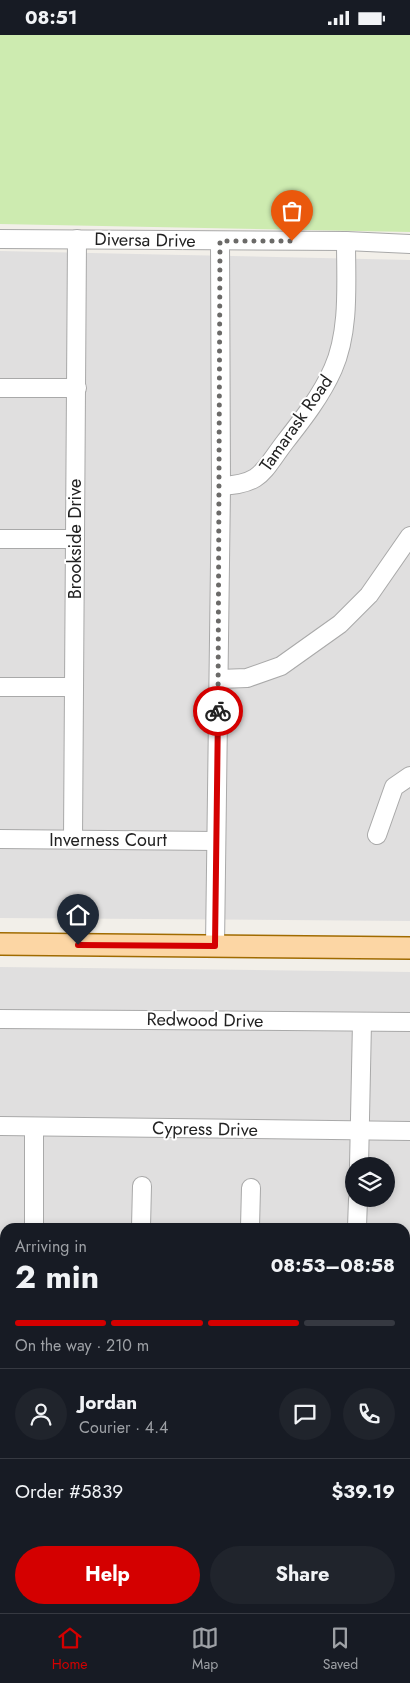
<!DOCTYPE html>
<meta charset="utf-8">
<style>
:root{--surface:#171b24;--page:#20242c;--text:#f1f3f6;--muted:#9ea1a6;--line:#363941;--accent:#d40000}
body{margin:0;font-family:Jost,sans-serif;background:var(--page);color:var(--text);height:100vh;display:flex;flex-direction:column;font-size:19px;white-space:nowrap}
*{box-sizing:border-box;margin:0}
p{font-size:16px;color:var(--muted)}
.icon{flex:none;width:28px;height:28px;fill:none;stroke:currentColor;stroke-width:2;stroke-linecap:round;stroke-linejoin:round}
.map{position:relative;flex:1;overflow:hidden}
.panel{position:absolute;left:0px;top:1188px;width:410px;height:391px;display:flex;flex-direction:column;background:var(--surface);border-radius:15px 15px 0 0;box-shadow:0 2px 8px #0003}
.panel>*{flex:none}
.buttons{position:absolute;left:345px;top:1122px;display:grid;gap:10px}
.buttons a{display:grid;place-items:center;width:50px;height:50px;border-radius:50%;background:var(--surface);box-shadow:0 2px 8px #0003;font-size:25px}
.pin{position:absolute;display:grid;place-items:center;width:42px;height:42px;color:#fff;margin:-51px -21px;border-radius:50% 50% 50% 0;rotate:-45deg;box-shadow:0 0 5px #0007}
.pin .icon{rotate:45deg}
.courier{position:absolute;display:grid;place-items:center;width:50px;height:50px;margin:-25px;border:4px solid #d40000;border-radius:50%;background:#fff;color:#222;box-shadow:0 1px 6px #0007}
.head em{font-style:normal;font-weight:700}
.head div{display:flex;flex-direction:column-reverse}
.head{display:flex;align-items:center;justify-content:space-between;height:85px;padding:0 15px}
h1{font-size:32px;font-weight:700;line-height:38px}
.bar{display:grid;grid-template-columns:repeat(4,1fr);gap:8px 5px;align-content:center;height:60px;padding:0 15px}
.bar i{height:6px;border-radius:4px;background:var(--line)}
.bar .active{background:var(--accent)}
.bar p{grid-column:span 4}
.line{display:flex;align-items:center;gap:12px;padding:0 15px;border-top:1px solid var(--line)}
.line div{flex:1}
.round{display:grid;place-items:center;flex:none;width:52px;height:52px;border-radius:26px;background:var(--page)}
.button{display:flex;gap:10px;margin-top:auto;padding:10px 15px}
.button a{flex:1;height:58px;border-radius:30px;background:var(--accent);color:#fff;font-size:20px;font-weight:700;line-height:58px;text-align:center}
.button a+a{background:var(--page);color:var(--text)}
.status{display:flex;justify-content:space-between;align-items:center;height:35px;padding:0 25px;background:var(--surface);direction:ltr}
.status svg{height:14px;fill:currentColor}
.menu{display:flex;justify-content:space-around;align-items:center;height:70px;border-top:1px solid var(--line);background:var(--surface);font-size:14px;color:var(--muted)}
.menu a{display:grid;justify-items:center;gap:2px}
.menu .active{color:var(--accent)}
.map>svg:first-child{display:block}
</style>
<div class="status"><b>08:51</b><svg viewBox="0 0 49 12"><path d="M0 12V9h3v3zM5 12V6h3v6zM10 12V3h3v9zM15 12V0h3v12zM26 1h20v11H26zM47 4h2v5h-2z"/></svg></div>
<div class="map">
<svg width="410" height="1578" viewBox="0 0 410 1578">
<rect width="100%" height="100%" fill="#f2efe9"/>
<!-- residential -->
<g fill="#e0dfdf" fill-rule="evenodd">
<path d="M0 216 410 225V886L0 883Z"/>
<path d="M0 932 410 937V1578H0ZM354 1131H386V1164H354ZM5 1192H405V1574H5Z"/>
</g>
<!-- grass -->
<path fill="#cdebb0" d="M0 0H410V197L0 189Z"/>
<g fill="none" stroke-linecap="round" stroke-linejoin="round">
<!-- minor casing -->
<g stroke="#a9a9a9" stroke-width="20">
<g id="minor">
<path d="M0 204 346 206 410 209"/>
<path d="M0 353H77"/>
<path d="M221 451C262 449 262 437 285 407 303 384 321 361 333 334 350 296 346 247 346 206"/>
<path d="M0 504H74"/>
<path d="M219 644 247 643 281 631 340 589 369 560 410 501"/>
<path d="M0 652H74"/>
<path d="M377 800 394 752 410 741"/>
<path d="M0 804 216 806"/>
<path d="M73 804 77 204"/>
<path d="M215 911 221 451 220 206"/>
<path d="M0 984 410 987"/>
<path d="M0 1091 410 1096"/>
<path d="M359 1131 362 987"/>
<path d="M34 1192V1092"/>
<path d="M141 1192 142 1151"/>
<path d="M250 1192 251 1153"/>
<path d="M357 1192 358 1164"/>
<path d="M405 1219 410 1216"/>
<path d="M405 1330 410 1333"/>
<path d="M0 1448H5"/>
<path d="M405 1452H410"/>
<path d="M0 1558H5"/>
<path d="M405 1560H410"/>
</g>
</g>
<!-- major casing -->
<g stroke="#a06b00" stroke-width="24">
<path id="major" d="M0 909 410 913"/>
</g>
<!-- minor -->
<use href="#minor" stroke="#fff" stroke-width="18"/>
<!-- major -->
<use href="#major" stroke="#fcd6a4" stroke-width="21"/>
</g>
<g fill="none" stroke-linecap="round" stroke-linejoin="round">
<!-- done -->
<path stroke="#6b6a68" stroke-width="5" stroke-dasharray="0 9" d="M218 676 220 206H292"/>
<!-- route -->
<path stroke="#d40000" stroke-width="6" d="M78 910 215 911 218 676"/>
</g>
<g text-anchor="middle" stroke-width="4" stroke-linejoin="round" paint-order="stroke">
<!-- street labels -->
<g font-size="18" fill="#222" stroke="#fff">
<text transform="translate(145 205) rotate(1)" y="6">Diversa Drive</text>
<text transform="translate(296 388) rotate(-55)" y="6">Tamarask Road</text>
<text transform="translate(75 504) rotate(-90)" y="6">Brookside Drive</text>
<text x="108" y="811">Inverness Court</text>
<text transform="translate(205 985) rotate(1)" y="6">Redwood Drive</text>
<text transform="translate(205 1094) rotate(1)" y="6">Cypress Drive</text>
</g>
</g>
</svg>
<div class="buttons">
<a><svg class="icon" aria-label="layers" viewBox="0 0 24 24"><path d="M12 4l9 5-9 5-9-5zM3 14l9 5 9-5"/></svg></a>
</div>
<div class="pin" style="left:292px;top:206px;background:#ea580c"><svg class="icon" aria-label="bag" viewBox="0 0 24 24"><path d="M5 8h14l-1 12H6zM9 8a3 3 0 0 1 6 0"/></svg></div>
<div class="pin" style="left:78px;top:910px;background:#1f2937"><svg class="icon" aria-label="home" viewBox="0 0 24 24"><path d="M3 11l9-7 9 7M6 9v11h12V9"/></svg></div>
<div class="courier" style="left:218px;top:676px"><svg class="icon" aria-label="bike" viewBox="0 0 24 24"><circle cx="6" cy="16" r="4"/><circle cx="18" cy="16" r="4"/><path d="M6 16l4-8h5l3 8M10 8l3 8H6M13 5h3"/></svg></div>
<section class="panel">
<div class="head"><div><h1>2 min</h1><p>Arriving in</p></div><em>08:53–08:58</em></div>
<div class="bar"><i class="active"></i><i class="active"></i><i class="active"></i><i></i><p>On the way · 210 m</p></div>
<div class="line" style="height:90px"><a class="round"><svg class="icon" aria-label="person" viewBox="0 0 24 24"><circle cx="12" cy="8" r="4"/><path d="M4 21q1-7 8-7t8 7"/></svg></a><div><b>Jordan</b><p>Courier · 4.4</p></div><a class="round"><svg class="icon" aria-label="chat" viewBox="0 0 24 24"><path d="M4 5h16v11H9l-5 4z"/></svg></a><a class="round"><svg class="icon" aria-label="phone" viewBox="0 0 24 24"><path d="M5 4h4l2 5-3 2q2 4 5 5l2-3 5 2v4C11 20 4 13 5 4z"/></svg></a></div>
<div class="line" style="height:65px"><div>Order #5839</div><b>$39.19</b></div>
<div class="button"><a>Help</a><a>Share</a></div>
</section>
</div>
<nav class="menu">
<a class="active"><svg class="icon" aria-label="home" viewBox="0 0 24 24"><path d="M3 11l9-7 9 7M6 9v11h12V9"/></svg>Home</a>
<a><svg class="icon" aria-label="map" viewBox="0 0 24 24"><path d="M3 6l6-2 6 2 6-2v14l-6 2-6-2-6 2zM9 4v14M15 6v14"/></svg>Map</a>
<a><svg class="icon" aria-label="saved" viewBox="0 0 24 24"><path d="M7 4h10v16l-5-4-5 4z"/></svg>Saved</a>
</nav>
